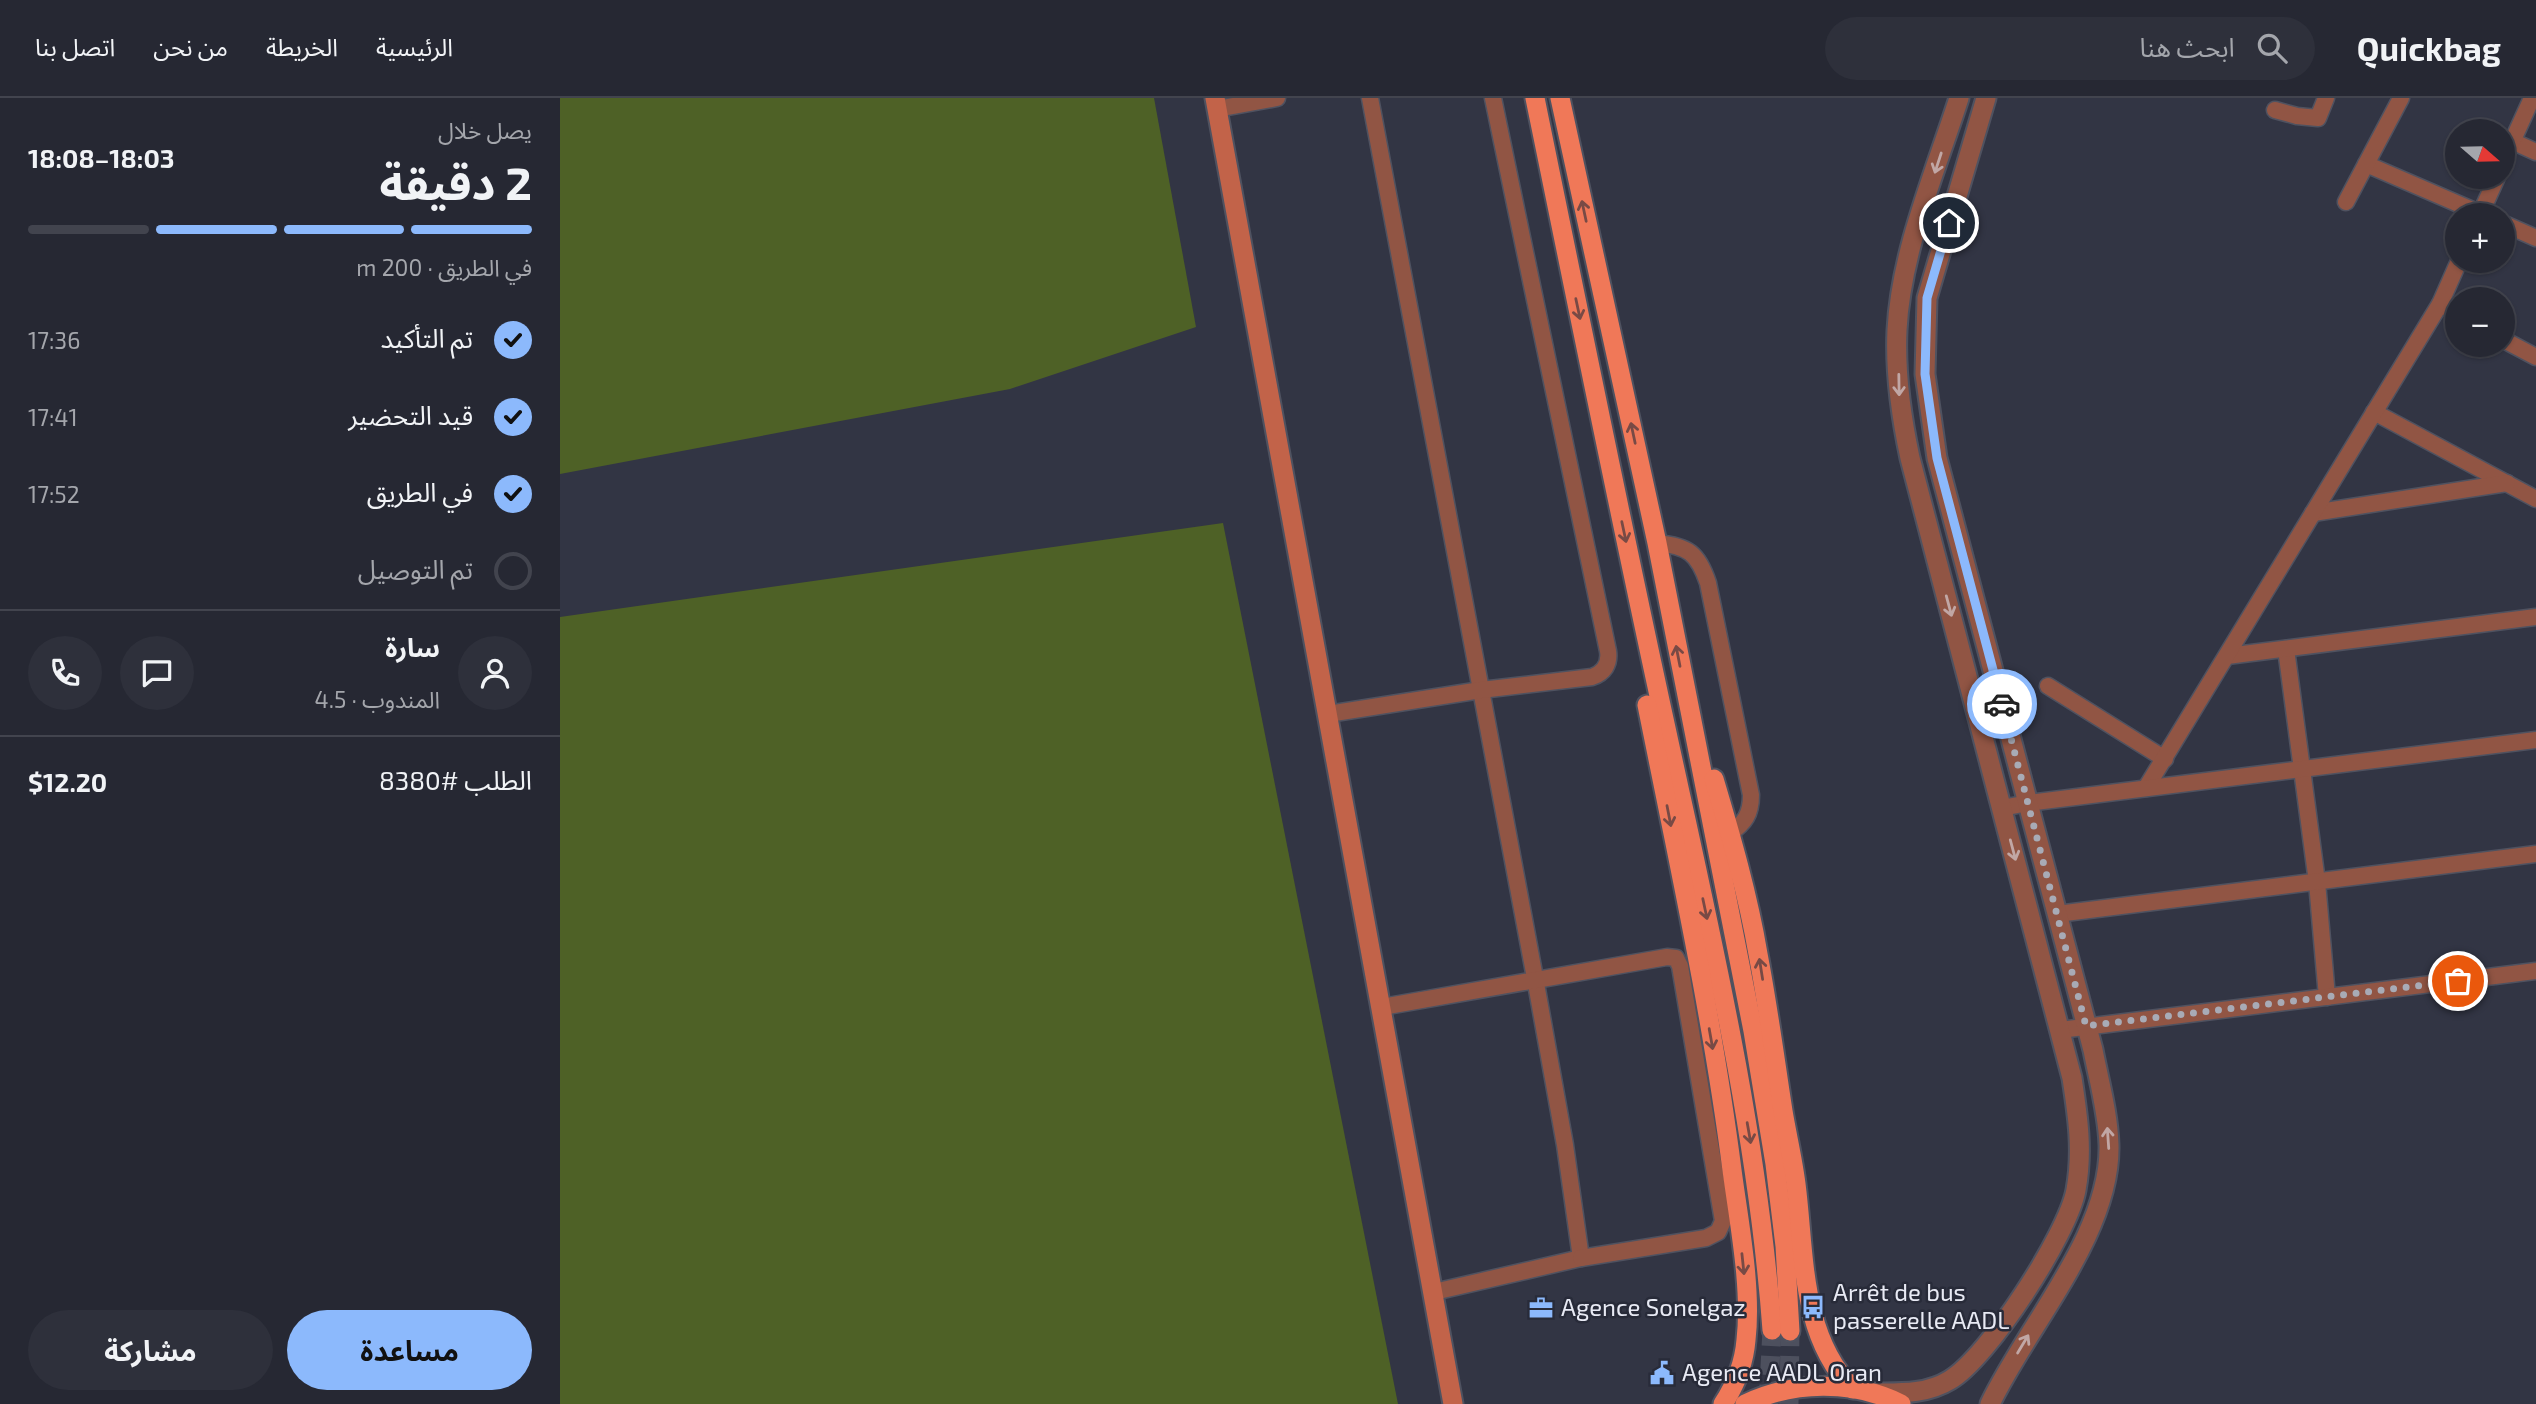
<!DOCTYPE html>
<html lang="ar">
<meta charset="utf-8">
<style>
:root{--surface:#262833;--page:#2e303b;--text:#f1f3f6;--muted:#a4a6ac;--line:#42444e;--accent:#8cb9fc}
body{margin:0;font-family:"Exo 2","Noto Sans Arabic",sans-serif;background:var(--page);color:var(--text);direction:rtl;height:100vh;display:flex;flex-direction:column;font-size:26px;white-space:nowrap}
*{box-sizing:border-box;margin:0}
p{font-size:23px;color:var(--muted)}
.icon{flex:none;width:38px;height:38px;fill:none;stroke:currentColor;stroke-width:2;stroke-linecap:round;stroke-linejoin:round}
.map{position:relative;flex:1;overflow:hidden;direction:ltr}
.drawer{display:flex;flex-direction:column;background:var(--surface);width:560px}
.drawer>*{flex:none}
.needle{width:46px;rotate:110deg}
.buttons{position:absolute;left:1885px;top:21px;display:grid;gap:14px}
.buttons a{display:grid;place-items:center;width:70px;height:70px;border-radius:50%;background:var(--surface);box-shadow:0 2px 5px #0004,0 0 0 2px var(--line);font-size:35px}
.pin{position:absolute;display:grid;place-items:center;width:60px;height:60px;color:#fff;margin:-30px;border:4px solid #fff;border-radius:50%;box-shadow:0 2px 7px #0007}
.courier{position:absolute;display:grid;place-items:center;width:70px;height:70px;margin:-35px;border:5px solid #8cb9fc;border-radius:50%;background:#fff;color:#222;box-shadow:0 2px 9px #0007}
.summary em{font-style:normal;font-weight:700}
.summary div{display:flex;flex-direction:column-reverse}
.summary{display:flex;align-items:center;justify-content:space-between;height:119px;padding:0 28px}
h1{font-size:46px;font-weight:700;line-height:52px}
.bar{display:grid;grid-template-columns:repeat(4,1fr);gap:10px 7px;align-content:center;height:84px;padding:0 28px}
.bar i{height:9px;border-radius:5px;background:var(--line)}
.bar .active{background:var(--accent)}
.bar p{grid-column:span 4}
.line{display:flex;align-items:center;gap:18px;padding:0 28px;border-top:2px solid var(--line)}
.line div{flex:1}
.round{display:grid;place-items:center;flex:none;width:74px;height:74px;border-radius:37px;background:var(--page)}
ol{padding:0 28px;list-style:none}
li{display:flex;align-items:center;gap:21px;height:77px}
li p{margin-inline-start:auto}
li .icon{padding:7px;border-radius:50%;background:var(--accent);color:#111;stroke-width:4}
li:last-child{color:var(--muted)}
li i{width:38px;height:38px;border:4px solid var(--line);border-radius:50%}
.cta{display:flex;gap:14px;margin-top:auto;padding:14px 28px}
.cta a{flex:1;height:80px;border-radius:42px;background:var(--accent);color:#111;font-size:28px;font-weight:700;line-height:80px;text-align:center}
.cta a+a{background:var(--page);color:var(--text)}
header{display:flex;align-items:center;gap:42px;box-sizing:border-box;height:98px;padding:0 35px;background:var(--surface);border-bottom:2px solid var(--line)}
header strong{font-size:33px}
nav{display:flex;gap:38px;margin-inline-start:auto;font-size:24px}
.search{width:490px;height:63px;background:var(--page);display:flex;align-items:center;gap:18px;box-sizing:border-box;padding:0 24px;border-radius:38px;color:var(--muted);font-size:26px}
main{display:flex;flex:1;min-height:0}
.map>svg:first-child{display:block}
</style>
<header>
<strong>Quickbag</strong>
<div class="search"><svg class="icon" aria-label="search" viewBox="0 0 24 24"><circle cx="10" cy="10" r="6"/><path d="M15 15l6 6"/></svg>ابحث هنا</div>
<nav><a>الرئيسية</a><a>الخريطة</a><a>من نحن</a><a>اتصل بنا</a></nav>
</header>
<main>
<div class="map">
<svg width="1976" height="1306" viewBox="0 0 1976 1306">
<rect width="100%" height="100%" fill="#323544"/>
<!-- green -->
<g fill="#4e6126">
<path d="M0 0H594L636 229 450 291 0 376Z"/>
<path d="M663 425 838 1306H0V519Z"/>
</g>
<g fill="none" stroke-linecap="round" stroke-linejoin="round">
<!-- trunk-tunnel -->
<g stroke="#4d505e" stroke-width="19" stroke-dasharray="19 10" stroke-linecap="butt">
<path d="M1208 1306 1212 1232"/>
<path d="M1229 1306 1230 1233"/>
</g>
<!-- minor casing -->
<g stroke="#4f5260" stroke-width="19">
<g id="minor">
<path d="M810 0 975 880 1005 1047 1021 1160 874 1194"/>
<path d="M657 11 717 0"/>
<path d="M1715 12 1737 18 1758 20 1766 0"/>
<path d="M1952 43 1976 54"/>
<path d="M1806 66 1924 117"/>
<path d="M1942 66 1972 0"/>
<path d="M1786 104 1841 0"/>
<path d="M1920 117 1937 79"/>
<path d="M1942 125 1976 140"/>
<path d="M1880 206 1897 215"/>
<path d="M1942 241 1976 259"/>
<path d="M1814 314 1976 401"/>
<path d="M1753 415 1947 385"/>
<path d="M1097 445C1128 448 1138 455 1148 485L1191 697C1191 716 1185 725 1169 736"/>
<path d="M1726 551 1757 784 1767 899"/>
<path d="M1667 558 1976 519"/>
<path d="M1488 588 1605 661"/>
<path d="M768 616 921 592 1032 579C1044 575 1050 566 1048 553L933 0"/>
<path d="M1586 690 1880 206 1899 163"/>
<path d="M1442 710 1468 705 1976 642"/>
<path d="M1497 816 1976 756"/>
<path d="M822 909 1107 859 1116 860 1120 868 1163 1123 1158 1134 1146 1140 1021 1160"/>
<path d="M1500 932 1976 873"/>
</g>
</g>
<!-- tertiary casing -->
<g stroke="#4f5260" stroke-width="23">
<g id="tertiary">
<path d="M1426 0 1367 200 1365 276 1377 360 1533 952C1539 983 1548 1015 1549 1047 1551 1136 1467 1228 1430 1306"/>
<path d="M1317 1295C1342 1295 1367 1296 1390 1282 1428 1260 1508 1136 1516 1092 1523 1053 1518 1019 1512 980L1350 360C1341 318 1335 275 1337 232 1341 153 1375 75 1399 0"/>
</g>
</g>
<!-- secondary casing -->
<g stroke="#4f5260" stroke-width="23">
<path id="secondary" d="M655 0 893 1306"/>
</g>
<!-- trunk casing -->
<g stroke="#4f5260" stroke-width="23">
<g id="trunk">
<path d="M975 0C1018 210 1060 420 1106 630 1149 829 1197 1028 1212 1232"/>
<path d="M1000 0 1097 445 1193 933 1215 1066 1225 1148 1230 1233"/>
<path d="M1087 607C1118 762 1152 916 1172 1072 1179 1125 1192 1190 1186 1242 1184 1266 1176 1286 1163 1306"/>
<path d="M1154 681C1171 738 1188 797 1198 856 1208 908 1215 961 1223 1013 1227 1037 1233 1062 1236 1086 1245 1156 1240 1237 1293 1291"/>
<path d="M1185 1306C1233 1283 1293 1282 1341 1306"/>
</g>
</g>
<!-- minor -->
<use href="#minor" stroke="#915544" stroke-width="16"/>
<!-- tertiary -->
<use href="#tertiary" stroke="#915544" stroke-width="19"/>
<!-- secondary -->
<use href="#secondary" stroke="#c26349" stroke-width="19"/>
<!-- trunk -->
<use href="#trunk" stroke="#f07858" stroke-width="19"/>
</g>
<!-- one-way arrows -->
<defs><path id="oneway-shaft" d="M-6 0H5M1.5-3L5.5 0L1.5 3" fill="none" stroke-width="1.6" stroke-linecap="round" stroke-linejoin="round" transform="scale(1.75)"/></defs>
<g stroke="#c1a7a5">
<use href="#oneway-shaft" transform="translate(1378 65) rotate(108)"/>
<use href="#oneway-shaft" transform="translate(1339 287) rotate(89)"/>
<use href="#oneway-shaft" transform="translate(1389 508) rotate(75)"/>
<use href="#oneway-shaft" transform="translate(1453 752) rotate(75)"/>
<use href="#oneway-shaft" transform="translate(1548 1040) rotate(-94)"/>
<use href="#oneway-shaft" transform="translate(1463 1246) rotate(-59)"/>
</g>
<g stroke="#784a45">
<use href="#oneway-shaft" transform="translate(1024 113) rotate(-102)"/>
<use href="#oneway-shaft" transform="translate(1018 211) rotate(78)"/>
<use href="#oneway-shaft" transform="translate(1073 335) rotate(-102)"/>
<use href="#oneway-shaft" transform="translate(1064 434) rotate(78)"/>
<use href="#oneway-shaft" transform="translate(1118 558) rotate(-101)"/>
<use href="#oneway-shaft" transform="translate(1109 718) rotate(79)"/>
<use href="#oneway-shaft" transform="translate(1145 811) rotate(78)"/>
<use href="#oneway-shaft" transform="translate(1201 871) rotate(-99)"/>
<use href="#oneway-shaft" transform="translate(1151 941) rotate(80)"/>
<use href="#oneway-shaft" transform="translate(1189 1035) rotate(80)"/>
<use href="#oneway-shaft" transform="translate(1183 1166) rotate(84)"/>
</g>
<g fill="none" stroke-linecap="round" stroke-linejoin="round">
<!-- done -->
<path stroke="#a8abb6" stroke-width="7" stroke-dasharray="0 12.6" d="M1442 606 1526 928 1898 883"/>
<!-- route -->
<path stroke="#8cb9fc" stroke-width="9" d="M1389 125 1367 200 1365 276 1377 360 1442 606"/>
</g>
<!-- icons -->
<defs>
<g id="bus-bare" transform="scale(1.89)"><path d="M-5-6H5V4H4V6H2V4H-2V6H-4V4H-5ZM-3.5-4V0h7V-4ZM-3.5 1.2v1.5H-2V1.2ZM2 1.2v1.5H3.5V1.2Z" fill="#8cb9fc" stroke="#282b39" stroke-width="2.5" paint-order="stroke"/></g>
<g id="office-bare" transform="scale(1.89)"><path d="M-6-3h4V-5.5h4V-3h4V5H-6ZM-1-4.5V-3h2v-1.5ZM-6 0V1H6V0Z" fill="#8cb9fc" stroke="#282b39" stroke-width="2.5" paint-order="stroke"/></g>
<g id="civic-bare" transform="scale(1.89)"><path d="M-.6-6.5H3V-4.5H.6V-3L4-1V1h2V6H-6V1h2V-1L-.6-3ZM-1.2 2.5V6h2.4V2.5Z" fill="#8cb9fc" stroke="#282b39" stroke-width="2.5" paint-order="stroke"/></g>
</defs>
<g fill-rule="evenodd">
<use href="#bus-bare" x="1253" y="1209"/>
<use href="#office-bare" x="981" y="1210"/>
<use href="#civic-bare" x="1102" y="1275"/>
</g>
<g text-anchor="middle" stroke-width="5" stroke-linejoin="round" paint-order="stroke">
<!-- poi labels -->
<g font-size="24" fill="#e8eaf4" stroke="#282b39" text-anchor="start">
<text x="1273" y="1203">Arrêt de bus<tspan x="1273" dy="28">passerelle AADL</tspan></text>
<text x="1001" y="1218">Agence Sonelgaz</text>
<text x="1122" y="1283">Agence AADL Oran</text>
</g>
</g>
</svg>
<div class="buttons">
<a><svg class="needle" viewBox="-14 -14 28 28"><path d="M0-13l5 13h-10z" fill="#e53935"/><path d="M0 13l5-13h-10z" fill="#a4a6ac"/></svg></a>
<a>+</a>
<a>−</a>
</div>
<div class="pin" style="left:1898px;top:883px;background:#ea580c"><svg class="icon" aria-label="bag" viewBox="0 0 24 24"><path d="M5 8h14l-1 12H6zM9 8a3 3 0 0 1 6 0"/></svg></div>
<div class="pin" style="left:1389px;top:125px;background:#1f2937"><svg class="icon" aria-label="home" viewBox="0 0 24 24"><path d="M3 11l9-7 9 7M6 9v11h12V9"/></svg></div>
<div class="courier" style="left:1442px;top:606px"><svg class="icon" aria-label="car" viewBox="0 0 24 24"><path d="M5 17H2v-5l4-1 3-4h7l3 4 3 1v5h-3M9 17h6M6 11h13"/><circle cx="7" cy="17" r="2"/><circle cx="17" cy="17" r="2"/></svg></div>
</div>
<section class="drawer">
<div class="summary"><div><h1>2 دقيقة</h1><p>يصل خلال</p></div><em>18:03–18:08</em></div>
<div class="bar"><i class="active"></i><i class="active"></i><i class="active"></i><i></i><p>في الطريق · 200 m</p></div>
<ol>
<li><svg class="icon" aria-label="check" viewBox="0 0 24 24"><path d="M5 12l5 5 9-10"/></svg>تم التأكيد<p>17:36</p></li>
<li><svg class="icon" aria-label="check" viewBox="0 0 24 24"><path d="M5 12l5 5 9-10"/></svg>قيد التحضير<p>17:41</p></li>
<li><svg class="icon" aria-label="check" viewBox="0 0 24 24"><path d="M5 12l5 5 9-10"/></svg>في الطريق<p>17:52</p></li>
<li><i></i>تم التوصيل</li>
</ol>
<div class="line" style="height:126px"><a class="round"><svg class="icon" aria-label="person" viewBox="0 0 24 24"><circle cx="12" cy="8" r="4"/><path d="M4 21q1-7 8-7t8 7"/></svg></a><div><b>سارة</b><p>المندوب · 4.5</p></div><a class="round"><svg class="icon" aria-label="chat" viewBox="0 0 24 24"><path d="M4 5h16v11H9l-5 4z"/></svg></a><a class="round"><svg class="icon" aria-label="phone" viewBox="0 0 24 24"><path d="M5 4h4l2 5-3 2q2 4 5 5l2-3 5 2v4C11 20 4 13 5 4z"/></svg></a></div>
<div class="line" style="height:91px"><div>الطلب #8380</div><b>$12.20</b></div>
<div class="cta"><a>مساعدة</a><a>مشاركة</a></div>
</section>
</main>
